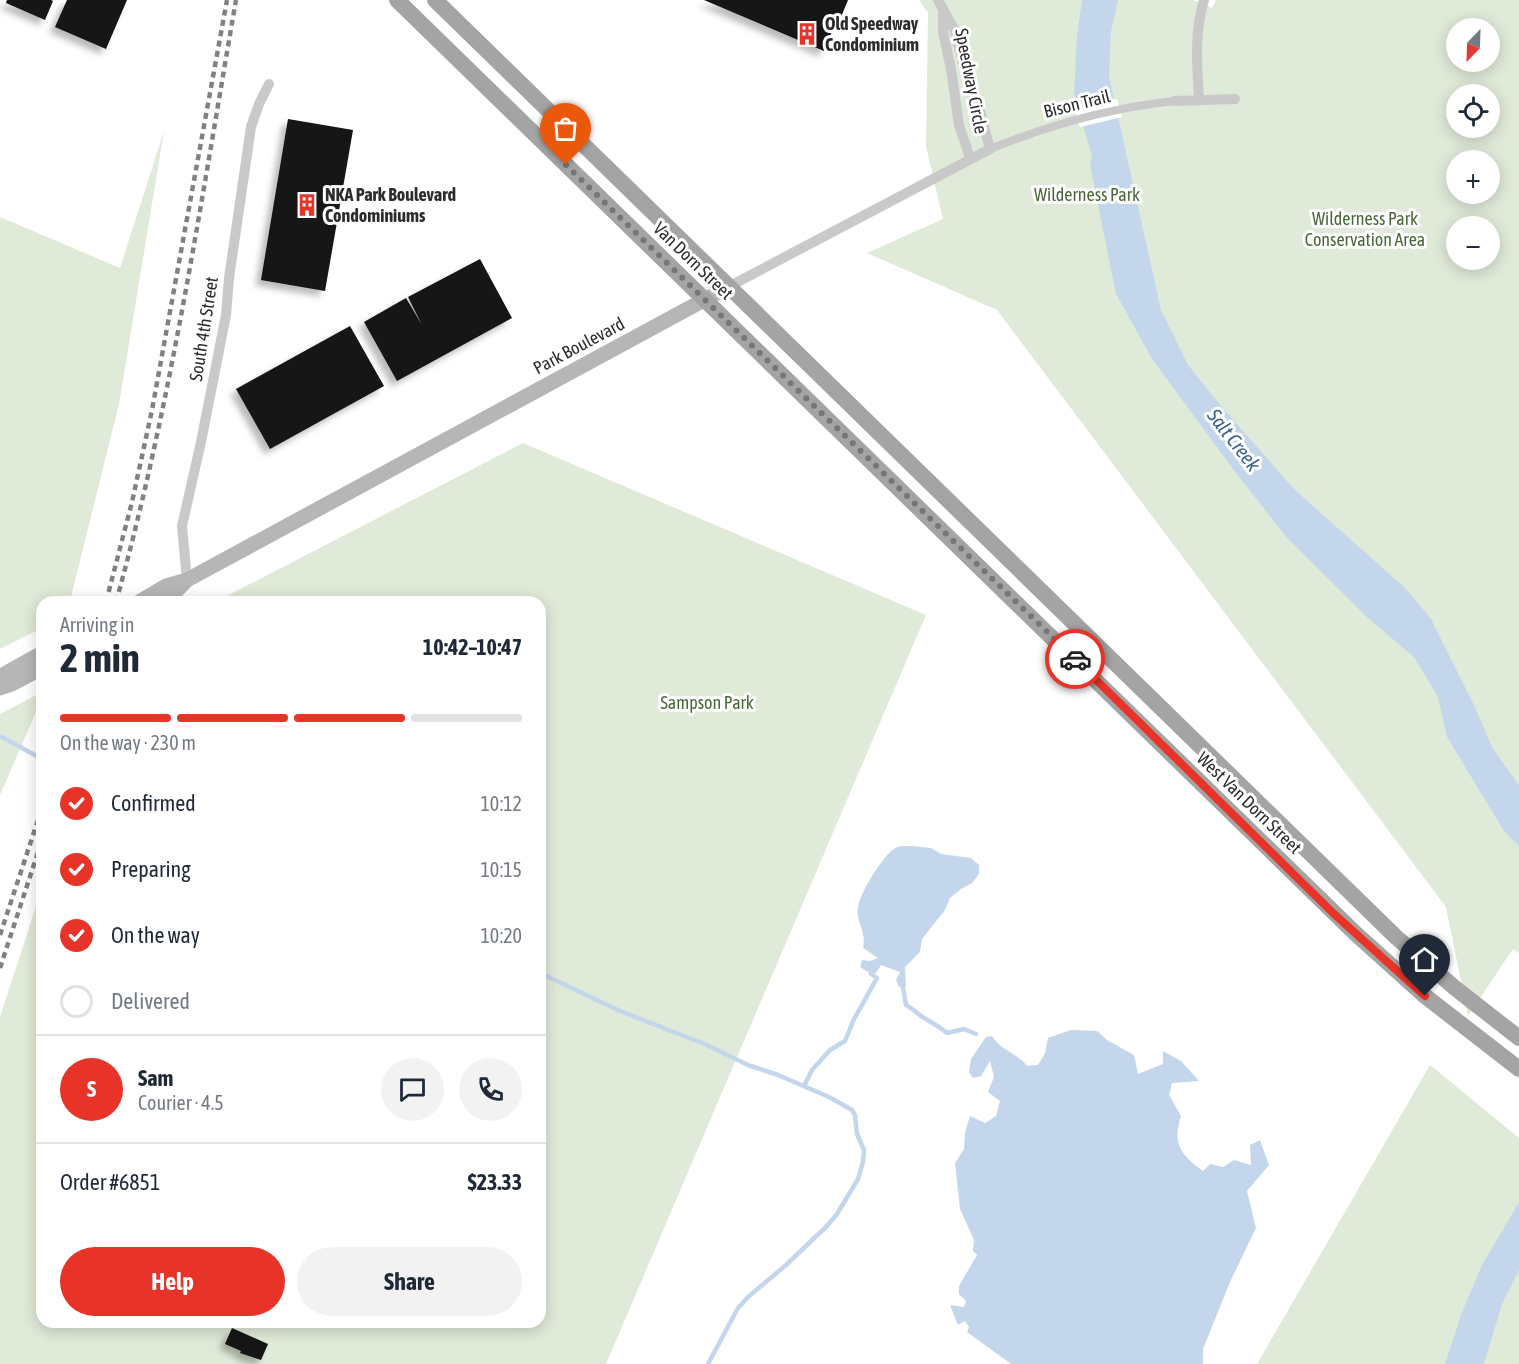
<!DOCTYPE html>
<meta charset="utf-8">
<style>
:root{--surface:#fff;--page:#f2f2f3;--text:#1f2937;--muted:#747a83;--line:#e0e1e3;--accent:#e83328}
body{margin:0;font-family:"Asap Condensed",sans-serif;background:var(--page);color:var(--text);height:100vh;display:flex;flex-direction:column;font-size:22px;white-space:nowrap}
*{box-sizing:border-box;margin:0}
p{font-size:20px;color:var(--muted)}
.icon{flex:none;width:33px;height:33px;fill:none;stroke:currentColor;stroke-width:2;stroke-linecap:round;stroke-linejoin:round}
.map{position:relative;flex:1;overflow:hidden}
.sheet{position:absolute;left:36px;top:596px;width:510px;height:732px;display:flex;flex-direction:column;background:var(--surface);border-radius:18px;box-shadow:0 3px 15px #0003}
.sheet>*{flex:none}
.needle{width:39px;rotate:203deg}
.tools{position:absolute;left:1446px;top:18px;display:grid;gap:12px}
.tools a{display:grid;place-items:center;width:54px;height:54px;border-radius:50%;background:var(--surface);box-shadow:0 3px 15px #0003;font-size:30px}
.pin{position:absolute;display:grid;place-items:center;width:51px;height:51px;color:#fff;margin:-62px -26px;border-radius:50% 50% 50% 0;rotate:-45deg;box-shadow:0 0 6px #0007}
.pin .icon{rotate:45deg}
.courier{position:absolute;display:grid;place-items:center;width:60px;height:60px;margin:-30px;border:4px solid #e83328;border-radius:50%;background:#fff;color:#222;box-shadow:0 2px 8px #0007}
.headline em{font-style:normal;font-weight:700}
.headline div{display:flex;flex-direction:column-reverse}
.headline{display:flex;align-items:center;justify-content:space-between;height:102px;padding:0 24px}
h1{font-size:39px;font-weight:700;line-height:45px}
.bar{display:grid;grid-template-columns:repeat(4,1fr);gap:9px 6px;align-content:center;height:72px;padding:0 24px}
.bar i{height:8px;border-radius:4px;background:var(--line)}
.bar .current{background:var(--accent)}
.bar p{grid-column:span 4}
.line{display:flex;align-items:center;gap:15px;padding:0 24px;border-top:2px solid var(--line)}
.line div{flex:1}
.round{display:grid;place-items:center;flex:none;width:63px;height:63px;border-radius:32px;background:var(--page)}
ol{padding:0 24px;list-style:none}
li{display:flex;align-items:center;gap:18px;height:66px}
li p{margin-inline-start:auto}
li .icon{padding:6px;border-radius:50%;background:var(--accent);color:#fff;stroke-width:4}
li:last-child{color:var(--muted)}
li i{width:33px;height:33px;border:3px solid var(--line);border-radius:50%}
.cta{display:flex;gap:12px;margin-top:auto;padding:12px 24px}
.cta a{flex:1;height:69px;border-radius:36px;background:var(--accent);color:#fff;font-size:24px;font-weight:700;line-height:69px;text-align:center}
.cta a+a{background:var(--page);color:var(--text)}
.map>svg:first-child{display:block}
</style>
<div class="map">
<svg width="1519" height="1364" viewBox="0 0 1519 1364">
<defs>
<filter id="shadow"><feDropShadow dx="-5.5" dy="5.5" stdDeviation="3" flood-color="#0004"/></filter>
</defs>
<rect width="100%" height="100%" fill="#fff"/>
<!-- green -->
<g fill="#e0ead8" fill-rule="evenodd">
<path d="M919 0H1193L1212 8 1216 0H1519V953L1513 949 1468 1016 1446 907 997 310 867 253 943 219 926 146 928 13ZM1456 28H1490V62H1456ZM1456 94H1490V128H1456ZM1456 160H1490V194H1456ZM1456 226H1490V260H1456Z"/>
<path d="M164 131 119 404 70 601 42 602V628L0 649V217L120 268Z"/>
<path d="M523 443 926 615 606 1364H0V1017L42 888V1322H540V602L217 601Z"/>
<path d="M42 692V698L0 795V714Z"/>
<path d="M1430 1065 1519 1138V1364H1257Z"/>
</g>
<!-- water -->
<g fill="#c4d6eb">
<path d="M1082 0H1118L1111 32 1109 76 1161 310 1188 365 1221 406 1294 489 1405 588 1431 619 1473 703 1493 749 1519 785V846L1504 831 1447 737 1438 697 1414 657 1368 618 1288 539 1233 469 1152 359 1116 294 1090 165 1092 156 1074 96 1077 36Z"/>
<path d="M912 846 931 848 941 854 971 858 979 865V874L972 883 961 889 950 898 945 910 922 939 920 952 905 967 906 986 899 987 896 980 900 972 881 965 876 973 871 974 860 967 862 960 870 961 878 958 863 948C867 931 855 921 858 907 860 893 882 857 894 849 899 845 906 846 912 846Z"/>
<path d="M1071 1030 1097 1031 1107 1040 1134 1055 1138 1074 1163 1064V1051L1181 1061 1199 1081 1172 1083 1169 1095 1181 1116C1172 1144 1181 1155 1203 1171L1210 1164 1223 1167 1234 1160 1251 1165 1250 1145 1260 1140 1269 1165 1247 1191 1256 1228 1230 1282 1203 1349V1364H1011L967 1332 969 1327 965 1321 958 1325 950 1305 964 1307 966 1301 959 1294V1286L977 1255 973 1251 974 1240 960 1209 955 1163 964 1149 965 1132 970 1116 985 1123 996 1116 1000 1101 988 1092 994 1077 990 1061 981 1076 973 1078 969 1072 971 1059 986 1037 992 1036C1000 1050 1017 1053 1027 1066L1038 1065 1045 1053 1048 1038Z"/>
<path d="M1519 1202V1270L1502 1304 1484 1364H1445L1461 1315 1481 1267Z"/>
</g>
<!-- pier -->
<path fill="#fff" d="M1117 99 1122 117 1080 127 1074 109Z"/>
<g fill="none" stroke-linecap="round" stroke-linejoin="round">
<!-- stream -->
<g stroke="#c4d6eb" stroke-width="4.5">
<path d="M0 736 42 759"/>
<path d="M540 973 620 1011 707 1045 748 1065 778 1075 829 1097 852 1110 855 1115 857 1134 864 1150 863 1162 858 1179 837 1214 827 1226 786 1265 748 1297 738 1308 708 1364"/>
<path d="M903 987 906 1005C914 1009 919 1016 926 1019 934 1024 940 1027 947 1033L964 1029 976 1034"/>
<path d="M804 1086 812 1070 830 1050 845 1041 854 1019 877 978 871 974"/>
</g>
</g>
<!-- building -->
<g fill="#131313" filter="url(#shadow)">
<path d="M7 0H51L53 1 45 20 6 3Z"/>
<path d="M67 0H127L106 49 55 27Z"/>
<path d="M704 0H848L841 17 838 16 824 51Z"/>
<path d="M288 119 353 130 325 291 261 280Z"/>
<path d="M480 259 512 318 397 381 364 322 406 298 422 325 408 297Z"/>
<path d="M350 326 384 386 270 449 236 389Z"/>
<path d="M232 1328 268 1344 261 1360 240 1353 241 1351 225 1344Z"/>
</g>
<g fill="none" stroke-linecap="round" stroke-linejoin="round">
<!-- pedestrian -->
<path stroke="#c9c9c9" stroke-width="8" d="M990 149C1049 125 1110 108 1174 101"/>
<!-- minor -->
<g stroke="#c9c9c9" stroke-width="10">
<path d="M943 13V32L951 69 959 125 970 158"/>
<path d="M1199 99C1197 65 1194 33 1204 0"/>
<path d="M1174 101 1235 99"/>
<path d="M728 287 990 149 980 111 973 99 954 29 938 0"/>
<path d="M187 580 182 526 201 442 226 315 229 278 251 127 259 104 269 84"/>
</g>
<!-- secondary -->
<g stroke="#b6b6b6" stroke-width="15">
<path d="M139 602 166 586 187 580 728 287"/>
<path d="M163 602 172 596 185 582"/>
<path d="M0 678 6 673 42 653"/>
<path d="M0 688 12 684 42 668"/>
</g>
<!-- primary -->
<g stroke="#a4a4a4" stroke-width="16">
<path d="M397 0 1356 934 1425 996 1519 1069"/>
<path d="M435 0 1396 937 1455 988 1519 1038"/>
</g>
<!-- rail -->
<g stroke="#818181" stroke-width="4.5" stroke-dasharray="6 4.5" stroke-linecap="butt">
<path d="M106 602 132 502 152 410 227 0"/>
<path d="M116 602C171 405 201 201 236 0"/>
<path d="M0 935 42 808"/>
<path d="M0 968 42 840"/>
</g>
</g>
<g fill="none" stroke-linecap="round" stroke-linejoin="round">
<!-- done -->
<path stroke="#767676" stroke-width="6" stroke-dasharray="0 10.8" d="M566 165 1075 659"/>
<!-- route -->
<path stroke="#e83328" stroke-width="8" d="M1075 659 1333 913 1425 996"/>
</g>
<!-- icons -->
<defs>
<g id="building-bare" transform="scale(1.8)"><path d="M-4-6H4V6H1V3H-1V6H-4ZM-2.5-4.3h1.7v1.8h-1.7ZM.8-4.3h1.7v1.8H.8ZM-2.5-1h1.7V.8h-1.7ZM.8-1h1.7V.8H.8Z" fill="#e83328" stroke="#fff" stroke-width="2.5" paint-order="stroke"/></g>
</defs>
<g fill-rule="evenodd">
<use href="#building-bare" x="807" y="34"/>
<use href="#building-bare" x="307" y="205"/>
</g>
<g text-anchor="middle" stroke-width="6" stroke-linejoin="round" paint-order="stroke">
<!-- poi labels -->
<g font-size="18" font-weight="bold" fill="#2c2c2c" stroke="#fff" text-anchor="start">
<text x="825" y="30">Old Speedway<tspan x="825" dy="21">Condominium</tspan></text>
<text x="325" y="201">NKA Park Boulevard<tspan x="325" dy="21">Condominiums</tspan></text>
</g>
<!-- street labels -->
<g font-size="18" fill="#2c2c2c" stroke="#fff">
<text transform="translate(971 81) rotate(79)" y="6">Speedway Circle</text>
<text transform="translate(1077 104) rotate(-14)" y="6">Bison Trail</text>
<text transform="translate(693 261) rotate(44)" y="6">Van Dorn Street</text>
<text transform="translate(204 329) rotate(-81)" y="6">South 4th Street</text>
<text transform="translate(579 346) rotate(-28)" y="6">Park Boulevard</text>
<text transform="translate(1249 803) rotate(44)" y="6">West Van Dorn Street</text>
</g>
<!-- park labels -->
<g font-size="18" fill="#496839" stroke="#fff">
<text x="1087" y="201">Wilderness Park</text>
<text x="1365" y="225">Wilderness Park<tspan x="1365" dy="21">Conservation Area</tspan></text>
<text x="707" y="709">Sampson Park</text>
</g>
<!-- water labels -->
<g font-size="20" font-style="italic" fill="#39628e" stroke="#fff">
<text transform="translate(1234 440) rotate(52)" y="7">Salt Creek</text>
</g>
</g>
</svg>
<div class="tools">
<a><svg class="needle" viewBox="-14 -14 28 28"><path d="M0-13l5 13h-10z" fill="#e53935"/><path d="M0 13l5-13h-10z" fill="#747a83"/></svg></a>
<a><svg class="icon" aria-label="locate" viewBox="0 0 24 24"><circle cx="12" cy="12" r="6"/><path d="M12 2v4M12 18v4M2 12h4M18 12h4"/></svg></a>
<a>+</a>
<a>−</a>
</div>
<div class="pin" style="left:566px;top:165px;background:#ea580c"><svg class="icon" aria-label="bag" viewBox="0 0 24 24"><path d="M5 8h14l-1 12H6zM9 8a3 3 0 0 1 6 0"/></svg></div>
<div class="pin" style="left:1425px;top:996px;background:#1f2937"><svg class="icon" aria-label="home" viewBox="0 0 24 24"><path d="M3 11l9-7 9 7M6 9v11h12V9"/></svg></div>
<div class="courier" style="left:1075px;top:659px"><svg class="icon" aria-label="car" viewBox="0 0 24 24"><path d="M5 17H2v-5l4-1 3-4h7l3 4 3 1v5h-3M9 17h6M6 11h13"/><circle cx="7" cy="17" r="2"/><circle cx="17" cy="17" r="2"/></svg></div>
<section class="sheet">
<div class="headline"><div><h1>2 min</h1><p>Arriving in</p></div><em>10:42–10:47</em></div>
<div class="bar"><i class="current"></i><i class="current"></i><i class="current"></i><i></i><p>On the way · 230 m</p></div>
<ol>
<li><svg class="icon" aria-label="check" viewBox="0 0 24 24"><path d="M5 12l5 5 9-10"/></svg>Confirmed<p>10:12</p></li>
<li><svg class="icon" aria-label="check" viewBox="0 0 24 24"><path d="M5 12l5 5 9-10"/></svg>Preparing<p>10:15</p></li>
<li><svg class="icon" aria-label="check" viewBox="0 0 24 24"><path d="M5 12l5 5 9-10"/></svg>On the way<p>10:20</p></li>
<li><i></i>Delivered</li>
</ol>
<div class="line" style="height:108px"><b class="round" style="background:var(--accent);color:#fff">S</b><div><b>Sam</b><p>Courier · 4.5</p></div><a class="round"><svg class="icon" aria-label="chat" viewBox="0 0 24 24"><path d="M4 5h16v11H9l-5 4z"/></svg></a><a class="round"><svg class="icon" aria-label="phone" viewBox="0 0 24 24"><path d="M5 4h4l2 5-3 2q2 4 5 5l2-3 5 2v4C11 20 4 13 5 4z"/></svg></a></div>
<div class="line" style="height:78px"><div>Order #6851</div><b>$23.33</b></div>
<div class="cta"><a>Help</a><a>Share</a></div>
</section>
</div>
